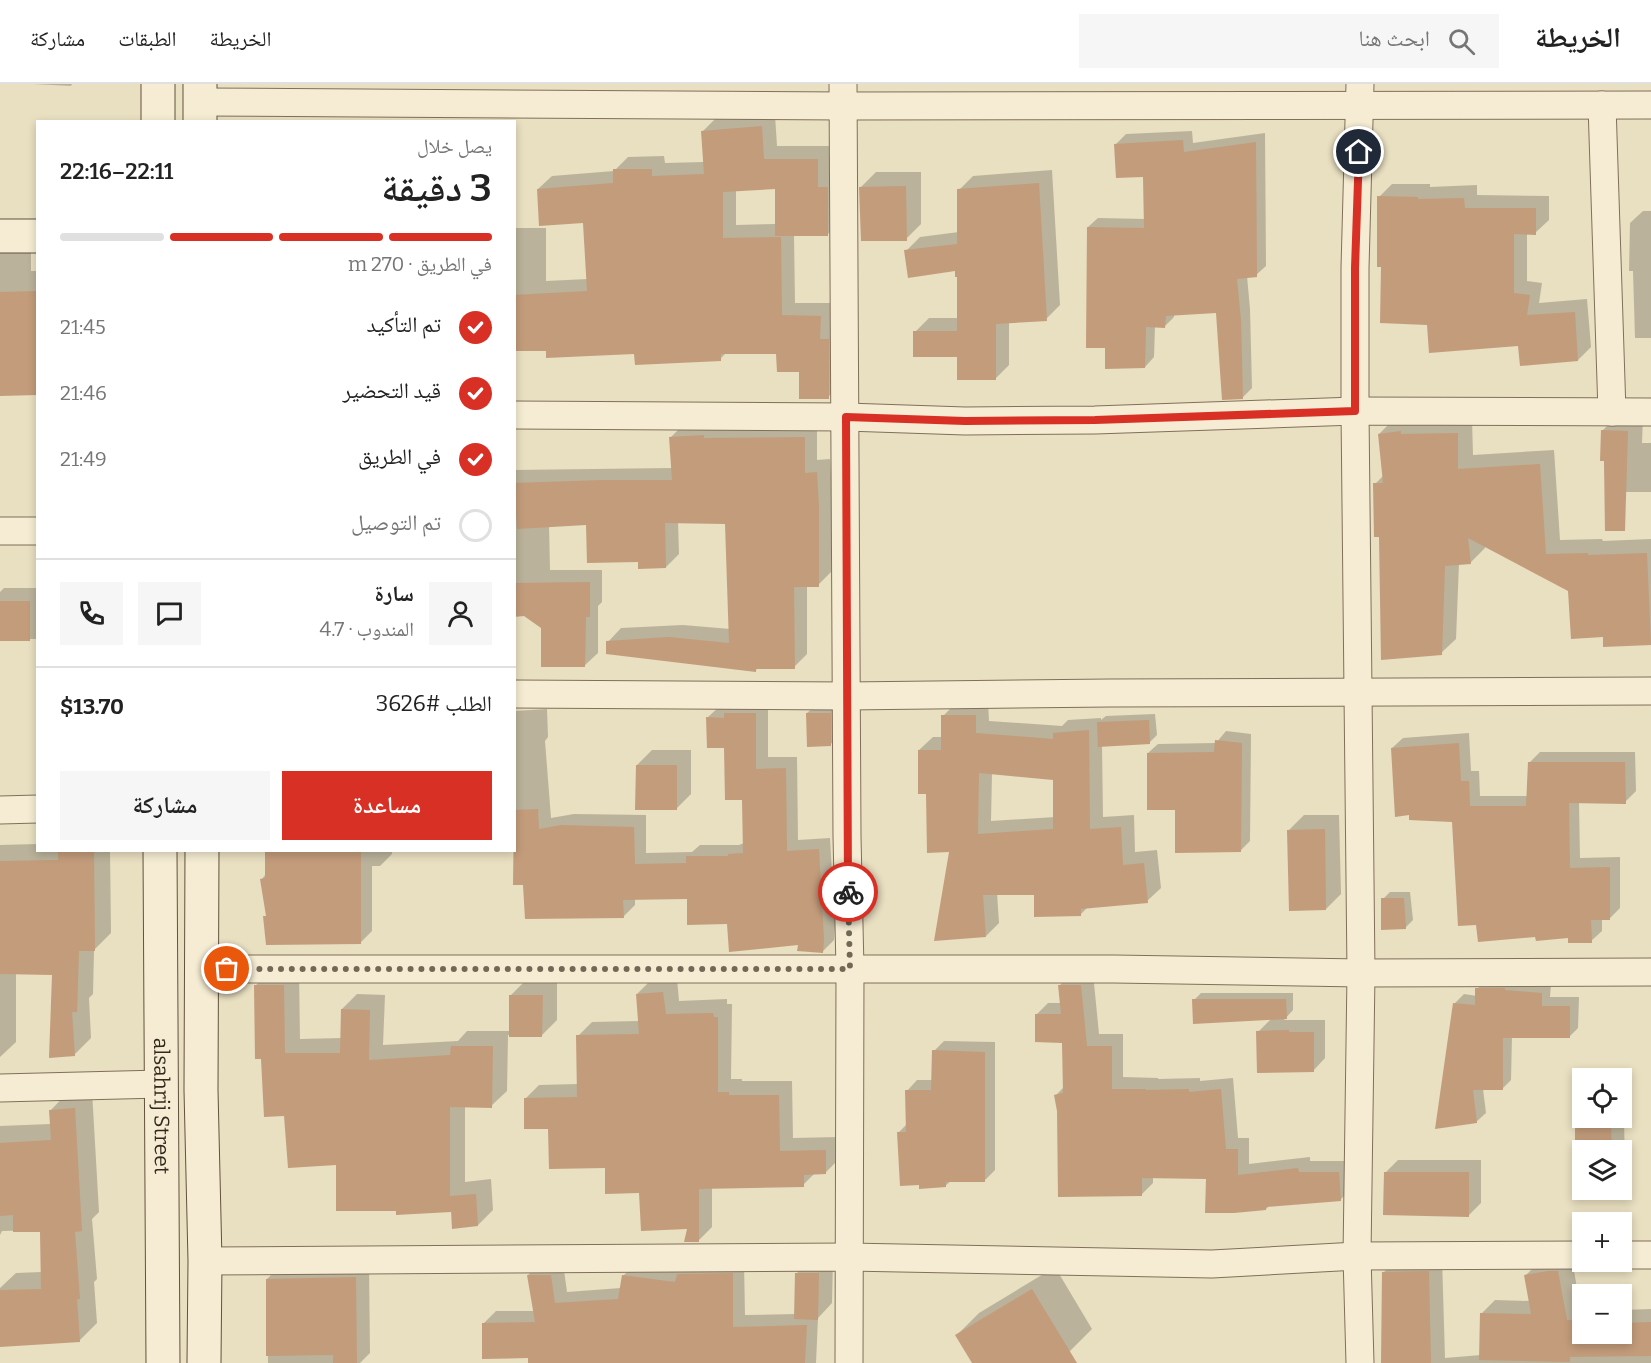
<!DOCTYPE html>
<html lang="ar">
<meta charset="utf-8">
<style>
:root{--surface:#fff;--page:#f6f6f6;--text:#222;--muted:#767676;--line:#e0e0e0;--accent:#d93025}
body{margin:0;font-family:Bitter,"Noto Naskh Arabic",serif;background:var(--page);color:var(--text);direction:rtl;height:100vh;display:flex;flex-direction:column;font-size:22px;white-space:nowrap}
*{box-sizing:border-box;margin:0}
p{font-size:20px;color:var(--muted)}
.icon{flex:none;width:33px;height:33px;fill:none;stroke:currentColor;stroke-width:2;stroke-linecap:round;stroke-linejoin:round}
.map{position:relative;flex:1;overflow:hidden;direction:ltr}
.side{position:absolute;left:36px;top:36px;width:480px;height:732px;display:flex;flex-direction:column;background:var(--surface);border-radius:0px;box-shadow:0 3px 9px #0003;direction:rtl}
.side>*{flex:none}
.buttons{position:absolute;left:1572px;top:984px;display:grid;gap:12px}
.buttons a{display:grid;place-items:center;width:60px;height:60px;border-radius:0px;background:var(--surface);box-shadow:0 3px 9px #0003;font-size:30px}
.pin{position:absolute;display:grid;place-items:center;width:51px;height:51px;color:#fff;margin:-26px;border:3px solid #fff;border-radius:50%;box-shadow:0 2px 6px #0007}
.courier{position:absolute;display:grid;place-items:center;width:60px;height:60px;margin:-30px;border:4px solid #d93025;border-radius:50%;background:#fff;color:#222;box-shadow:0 2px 8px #0007}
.head em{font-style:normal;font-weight:600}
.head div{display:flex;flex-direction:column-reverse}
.head{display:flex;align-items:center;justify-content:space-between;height:102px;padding:0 24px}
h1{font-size:39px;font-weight:600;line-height:45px}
.bar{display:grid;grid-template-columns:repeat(4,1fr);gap:9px 6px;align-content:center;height:72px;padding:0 24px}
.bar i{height:8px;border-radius:4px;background:var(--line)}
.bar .on{background:var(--accent)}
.bar p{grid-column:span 4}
.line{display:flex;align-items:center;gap:15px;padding:0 24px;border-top:2px solid var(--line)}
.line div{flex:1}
.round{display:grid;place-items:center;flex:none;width:63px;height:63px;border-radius:0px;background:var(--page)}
ol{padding:0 24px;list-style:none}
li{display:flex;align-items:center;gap:18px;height:66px}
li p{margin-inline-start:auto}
li .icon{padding:6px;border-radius:50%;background:var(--accent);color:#fff;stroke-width:4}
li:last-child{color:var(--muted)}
li i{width:33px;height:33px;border:3px solid var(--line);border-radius:50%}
.cta{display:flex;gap:12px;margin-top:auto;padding:12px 24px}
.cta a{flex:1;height:69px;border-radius:0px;background:var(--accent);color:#fff;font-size:24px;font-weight:600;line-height:69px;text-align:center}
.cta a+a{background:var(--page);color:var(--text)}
header{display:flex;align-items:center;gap:36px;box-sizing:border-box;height:84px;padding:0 30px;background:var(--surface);border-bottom:2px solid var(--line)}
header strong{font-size:28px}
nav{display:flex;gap:33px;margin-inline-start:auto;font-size:21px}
.search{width:420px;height:54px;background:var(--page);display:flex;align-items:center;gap:15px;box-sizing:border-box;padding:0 21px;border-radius:0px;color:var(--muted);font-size:22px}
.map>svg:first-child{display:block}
</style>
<header>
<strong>الخريطة</strong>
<div class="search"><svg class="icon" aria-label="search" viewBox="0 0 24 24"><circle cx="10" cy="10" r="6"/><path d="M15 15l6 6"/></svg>ابحث هنا</div>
<nav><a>الخريطة</a><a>الطبقات</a><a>مشاركة</a></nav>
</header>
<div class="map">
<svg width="1651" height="1279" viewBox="0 0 1651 1279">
<rect width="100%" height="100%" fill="#e9dfc1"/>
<!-- shadow -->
<g fill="#0003" fill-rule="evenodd">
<path d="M34 0H72L71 2Z"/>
<path d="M775 31 777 62H830L841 137 827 151H794L795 219H833L842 300 828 313 778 269H726L720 275 635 268 514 265V144H546V197L588 195 584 137 538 105 552 92 614 87 628 73 664 72 665 79 704 78 702 48 716 34ZM776 103V140L736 141V106Z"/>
<path d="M301 36H392V38H293Z"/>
<path d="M1192 47 1193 59 1265 49 1266 182 1256 191 1247 192 1250 225 1252 304 1242 314 1218 227 1174 230V233L1164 243 1155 242 1154 273 1145 283 1106 262 1088 143 1098 134 1145 135V92L1116 60 1126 50Z"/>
<path d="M1052 86 1060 221 1046 235 1009 238V281L995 295 915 248 929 234H959V192L956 185 906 167 920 153 959 148V106L973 92Z"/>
<path d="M876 88H921V140L906 155 861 103Z"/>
<path d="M1392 100H1430V103L1477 101V111L1549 112V136L1535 149H1527V197L1542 199 1539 219 1587 215 1591 263 1578 276 1519 260 1428 240 1383 182 1379 113Z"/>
<path d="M1643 127H1651V254H1635L1633 187H1629L1630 139Z"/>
<path d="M31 163V187H38V310L0 311V169L5 164Z"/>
<path d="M1617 332 1643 333 1642 359H1651V408H1606L1602 347Z"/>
<path d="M1394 335H1472L1473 371 1554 366 1560 456 1602 455 1603 457 1651 455V559L1605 561 1604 552 1570 506 1485 461V464L1470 479H1459L1456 555 1441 569 1381 451 1375 400 1384 391 1379 350Z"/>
<path d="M684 340 817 341V376L830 375 832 408 831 488 818 501H807V570L794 583 758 584 756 586 608 558 621 544 683 541 730 545 727 438 678 437 679 470 666 483 639 476 588 439 549 441 550 486H602V518L598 522V569L584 582 543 543 524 530 514 531V386L673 384 671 353Z"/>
<path d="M4 504H38V570L37 555H0V508Z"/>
<path d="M768 618V673H797L798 756 830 754 835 843 834 856 822 868 800 859 728 839 688 814H635V821L623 833 525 799H515L514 627 547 625 548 653 545 657 551 734 574 730 646 731V769L692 768 700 761H739L744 759V715L726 662 708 633 720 622Z"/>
<path d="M988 618 989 637 1062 642 1068 636 1101 634V636L1106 632 1155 630 1157 651 1150 658 1102 661 1103 733 1134 731 1135 768 1157 766 1161 804 1147 817 1088 823 1080 831 1035 809H997L999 839 986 852 927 708 919 666 933 653H942L943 632 956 619ZM992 689 1054 694 1055 733 991 737Z"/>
<path d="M815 622H837V653L830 661 807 629Z"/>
<path d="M1226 647 1251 650 1250 757 1240 767 1176 725 1148 669 1158 660 1216 659Z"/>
<path d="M1469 649 1471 687H1479L1480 712H1528L1530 678 1540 668H1635L1636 707 1625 718H1579L1580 774 1620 773V824L1609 835H1602V847L1591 857 1570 852H1537L1478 840 1453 736 1392 664 1403 654Z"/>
<path d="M652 666H691V710L676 725 637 681Z"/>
<path d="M1304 731H1339L1341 810 1326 825 1289 746Z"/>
<path d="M38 760V766H110L111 849 94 866 93 910 89 914 91 954 74 971 53 889H16V958L0 973V761Z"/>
<path d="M266 766H392V770L380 782H372V847L360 859 265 833 267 830 262 795 266 790Z"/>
<path d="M1390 808H1410L1413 836 1405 844 1383 815Z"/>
<path d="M271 886H299L300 955 342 954V925L357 910 385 911 383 961 458 957 467 947H510V912L525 897H557V936L542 951H508L507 1007 491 1022H465V1098L491 1095 493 1126 478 1141 452 1125H397L337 1079 285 1030 256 901Z"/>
<path d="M1072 889H1093L1099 950H1123V993L1158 994V995L1200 994V997L1233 994 1238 1054H1249V1080L1310 1073V1077H1350L1352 1104 1340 1116 1269 1122 1266 1125 1207 1094 1153 1093V1099L1141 1111 1059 1026 1056 1011 1064 1003V957L1036 931 1048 919H1061L1060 901Z"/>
<path d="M677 894 679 917 727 915V920H732L731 995H742V997H792L793 1054 839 1053V1075L825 1089H815L803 1101 712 1103V1143L698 1157 689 1143 550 1043 525 1015 539 1001 578 1000V952L592 938 639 937 637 910 651 896Z"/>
<path d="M1486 896 1551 900 1550 913H1579L1578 944 1569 953 1512 952 1511 996 1502 1005H1483L1486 1029 1476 1038 1455 919 1464 910 1477 912V905Z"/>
<path d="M1201 909H1293V926L1284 936H1325V974L1313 987 1258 948 1272 934 1194 916Z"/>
<path d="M944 957 995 958V1086L985 1096 951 1097 945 1102 898 1049 907 1040V1007L917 996H933L934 967Z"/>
<path d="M1589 988H1623L1625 1081 1622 1085V1066H1582V1095H1577L1576 1002 1582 995V1034H1622V994H1583Z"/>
<path d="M92 1007 99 1128 92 1135 97 1195 94 1198 97 1239 79 1257 0 1262V1204L16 1189 42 1188V1146L2 1147 0 1151V1042L51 1040V1026L68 1008Z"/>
<path d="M1398 1076H1481V1119L1469 1131 1385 1089Z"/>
<path d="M1442 1174 1445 1274 1481 1271V1230L1495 1216 1530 1217 1526 1191 1540 1177 1572 1174 1580 1223H1582V1250H1622V1226L1651 1225V1279H1382L1384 1188 1398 1175Z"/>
<path d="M811 1175H833L832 1219 818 1234 816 1279H530V1272L483 1240 496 1227H535L528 1191 540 1179H563L567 1208 621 1204 623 1192 635 1180 744 1178 745 1231 796 1230V1190Z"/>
<path d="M369 1181 370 1269 360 1279H268L267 1195 280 1182Z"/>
<path d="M1055 1183 1092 1245 1070 1267 1050 1279H974L957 1251 979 1229Z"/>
</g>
<!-- building -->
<g fill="#c39c7b" fill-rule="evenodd">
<path d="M762 42 764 75H818V103H828V152H775V105L723 108V154L781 153 782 231 821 232 820 255H829V315H799V288H777L776 270H721V277L635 281 634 270 546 274V267H514V211L587 207 583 139 539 142 537 105 613 99V85H652V92L704 90 701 47Z"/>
<path d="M1183 56 1184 68 1256 58 1257 193 1237 195 1241 236 1243 315 1222 316 1216 229 1166 232 1165 244 1146 243 1145 284 1105 285V264H1086L1087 143 1144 144 1143 93 1116 94 1114 60Z"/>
<path d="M1039 99 1047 237 996 240V296H957V273H913V247H957V193H955V187L908 194 904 166 957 160V105Z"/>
<path d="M906 102 907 157H861L859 103Z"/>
<path d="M1377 112 1418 113V115L1464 114 1465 124H1536V151L1514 150V209L1530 211 1527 231 1575 228 1578 277 1520 282 1518 262 1429 269 1427 241 1380 239 1381 183H1377Z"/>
<path d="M38 207V311L0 312V208Z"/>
<path d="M1601 346 1628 347 1625 447H1605L1604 377H1600Z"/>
<path d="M1401 347V350L1458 349V385L1540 380 1546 470 1588 469V471L1647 469 1651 561 1603 563V553L1571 555 1568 507 1468 454 1471 480 1445 482 1442 571 1381 576 1379 453H1374L1373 399H1383L1378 350Z"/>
<path d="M704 351V354L805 353V389L817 388 819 422V503H794L795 585H756V588L606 570V557L669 553 729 559 725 440 665 439 666 484 638 485V478L587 479 586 441 517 445 514 399 602 396H672L669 353Z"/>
<path d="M590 498V533H586L585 583H541V544L524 532 514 533V499Z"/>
<rect x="0" y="517" width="30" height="40"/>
<path d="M724 629H756V685L786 684 787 767 819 765 824 855 823 869 797 867 798 861 729 868 727 840 687 841V815L623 816 624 834 525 835 523 801H513L514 726 538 725 539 745 561 741 634 743 635 780 686 779V772H728V770L743 769 742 716H725L724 664H707L706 633 724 634Z"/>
<path d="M806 629H831V662L807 663Z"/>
<path d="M941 631H976V649L1053 655V649L1089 646 1090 745 1121 743 1123 781 1144 779 1148 819 1081 825V832L1034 833V811H983L986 853 934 857 949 768 927 769 926 710H918V666H941ZM979 689 1053 696V745L978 750Z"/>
<path d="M1149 636 1150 660 1098 663 1097 638Z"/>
<path d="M1215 656 1242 659 1241 768 1175 769V726H1147V669L1214 668Z"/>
<path d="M1459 659 1461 697H1469L1470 722H1526L1528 678H1625L1626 720 1569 719 1570 784 1610 783V836H1591L1592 859H1568V854L1536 857 1535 853 1478 858 1476 841 1458 842 1452 738 1409 736V731L1395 733 1391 664Z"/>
<path d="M636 681H677V726H635Z"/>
<path d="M1325 745 1326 826 1289 827 1287 746Z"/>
<path d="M58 766H94L95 867H79L77 928H72L75 972 49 974 52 891 0 890V777L58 776Z"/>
<path d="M265 766H361V860L266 861 263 832H266L260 795 265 794Z"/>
<path d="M1381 814H1404L1406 845 1381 846Z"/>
<path d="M254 901H284L285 969H340L341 925 370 926 369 976 450 971 451 962H493L492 1024 450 1023V1112L476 1110 478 1142 452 1145 451 1126V1128L396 1131V1127H336V1081L288 1084 284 1032 264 1033 261 975H255Z"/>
<path d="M1058 901H1081L1087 962H1112V1005H1146V1006L1189 1005V1008L1221 1005 1226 1065H1238V1091L1298 1084 1299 1088H1339L1341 1117 1266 1123V1126L1234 1129H1205L1206 1095 1142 1094V1112L1058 1113 1057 1027 1054 1011 1063 1009 1062 959 1035 958V930H1061Z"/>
<path d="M1475 904H1505V906L1542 909V922H1570V954H1503V1006H1473L1477 1039 1435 1045 1453 919 1475 921Z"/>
<path d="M663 908 666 930 713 929 714 933H718V1008H729V1011H779L780 1067 826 1066V1090L804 1091V1103L699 1105V1158H684L687 1145 641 1147 639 1109 605 1110V1084L549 1085 548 1045H524V1014L577 1013 576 951 639 950 636 910Z"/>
<path d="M509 911H543L542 953H509Z"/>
<path d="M1192 915H1286L1287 935 1193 940Z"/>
<path d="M1289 946V948H1314V988L1257 989 1256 947Z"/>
<path d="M932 966 985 968V1098H946V1103L919 1105V1101L900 1102 897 1048H906L905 1006H931Z"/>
<path d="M75 1024 82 1147 75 1148 80 1215H77L80 1258 0 1263V1206L41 1205 40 1148H13V1131L0 1132V1059L51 1056 49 1026Z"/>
<path d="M1575 1039H1611L1612 1066H1575Z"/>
<path d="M1384 1088H1469V1133L1383 1131Z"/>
<path d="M1429 1187 1431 1279H1381L1382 1188Z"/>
<path d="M1548 1187H1558L1567 1236H1582V1250H1622V1239L1651 1238V1272L1570 1273V1278L1479 1276 1480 1229 1531 1230 1524 1191Z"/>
<path d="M733 1189V1243L807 1241 805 1279H528V1274L482 1275V1239L535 1238 527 1191H551L555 1219 618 1215 622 1191 675 1198 677 1190Z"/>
<path d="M795 1189H819L818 1236 794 1235Z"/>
<path d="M356 1193 357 1279H333V1271L266 1272V1195Z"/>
<path d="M1032 1205 1077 1279H972L955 1251Z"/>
</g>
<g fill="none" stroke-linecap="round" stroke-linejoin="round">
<!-- street casing -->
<g stroke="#80705b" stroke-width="29">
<g id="street">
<path d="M843 0 847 752 850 885 849 1279"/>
<path d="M1360 0 1355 184V327L1361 889 1357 1172 1360 1279"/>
<path d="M200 18 844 22 1651 21"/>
<path d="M1602 21 1612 328"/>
<path d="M514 331 846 333 965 337 1095 336 1355 327 1651 328"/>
<path d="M0 447H38"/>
<path d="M514 610 847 612 1110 609 1651 607"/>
<path d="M0 726 38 725"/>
<path d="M203 885H1114L1361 889 1651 888"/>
<path d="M0 1004 161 1000"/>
<path d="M1622 1171H1651"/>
<path d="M205 1177 848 1173 1212 1180 1357 1172 1582 1171"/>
</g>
</g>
<!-- secondary casing -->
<g stroke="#62523e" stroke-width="35">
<g id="secondary">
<path d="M158 0V38"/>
<path d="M200 0V38"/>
<path d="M0 152H38"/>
<path id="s1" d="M160 766 163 1279"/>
<path d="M202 766 201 1006 205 1177 204 1279"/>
</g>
</g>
<!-- street -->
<use href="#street" stroke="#f5ecd3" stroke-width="27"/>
<!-- secondary -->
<use href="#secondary" stroke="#f5ecd3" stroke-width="33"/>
</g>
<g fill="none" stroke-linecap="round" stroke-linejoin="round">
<!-- done -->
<path stroke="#726856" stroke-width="6" stroke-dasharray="0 10.8" d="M227 885H850L848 808"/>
<!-- route -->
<path stroke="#d93025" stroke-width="8" d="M848 808 846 333 965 337 1095 336 1355 327V184L1359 68"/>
</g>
<g text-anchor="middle" stroke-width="4.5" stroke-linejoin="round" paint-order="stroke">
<!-- street labels -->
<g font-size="21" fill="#32281d" stroke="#f1e9d0">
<text dy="7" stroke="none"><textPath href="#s1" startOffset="256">alsahrij Street</textPath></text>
</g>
</g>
</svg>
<div class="buttons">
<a><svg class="icon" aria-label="locate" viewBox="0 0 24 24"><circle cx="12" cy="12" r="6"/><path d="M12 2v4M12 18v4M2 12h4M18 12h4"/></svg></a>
<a><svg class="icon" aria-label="layers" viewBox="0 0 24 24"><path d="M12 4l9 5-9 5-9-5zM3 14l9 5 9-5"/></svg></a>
<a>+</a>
<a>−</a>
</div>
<div class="pin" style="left:227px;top:885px;background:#ea580c"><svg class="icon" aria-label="bag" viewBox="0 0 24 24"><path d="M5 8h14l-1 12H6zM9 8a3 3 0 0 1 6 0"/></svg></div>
<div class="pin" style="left:1359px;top:68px;background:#1f2937"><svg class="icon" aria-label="home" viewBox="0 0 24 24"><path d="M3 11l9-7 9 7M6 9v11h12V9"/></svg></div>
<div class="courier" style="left:848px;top:808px"><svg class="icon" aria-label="bike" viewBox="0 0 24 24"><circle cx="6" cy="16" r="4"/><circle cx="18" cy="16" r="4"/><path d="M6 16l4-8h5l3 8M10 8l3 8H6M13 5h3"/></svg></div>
<section class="side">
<div class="head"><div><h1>3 دقيقة</h1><p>يصل خلال</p></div><em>22:11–22:16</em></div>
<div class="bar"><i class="on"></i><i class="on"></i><i class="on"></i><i></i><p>في الطريق · 270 m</p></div>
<ol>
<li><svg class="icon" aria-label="check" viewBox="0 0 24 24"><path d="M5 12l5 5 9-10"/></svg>تم التأكيد<p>21:45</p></li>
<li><svg class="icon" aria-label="check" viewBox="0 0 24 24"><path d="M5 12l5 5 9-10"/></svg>قيد التحضير<p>21:46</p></li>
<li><svg class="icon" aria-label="check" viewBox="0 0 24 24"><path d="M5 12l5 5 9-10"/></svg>في الطريق<p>21:49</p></li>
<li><i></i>تم التوصيل</li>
</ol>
<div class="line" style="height:108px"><a class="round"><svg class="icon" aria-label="person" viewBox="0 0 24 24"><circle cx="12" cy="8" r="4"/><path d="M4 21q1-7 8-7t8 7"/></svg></a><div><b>سارة</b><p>المندوب · 4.7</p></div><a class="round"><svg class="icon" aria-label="chat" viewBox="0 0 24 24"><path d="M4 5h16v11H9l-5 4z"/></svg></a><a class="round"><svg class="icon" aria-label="phone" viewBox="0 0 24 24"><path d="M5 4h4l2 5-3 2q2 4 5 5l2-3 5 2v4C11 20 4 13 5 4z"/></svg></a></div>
<div class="line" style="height:78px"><div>الطلب #3626</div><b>$13.70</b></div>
<div class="cta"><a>مساعدة</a><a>مشاركة</a></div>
</section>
</div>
